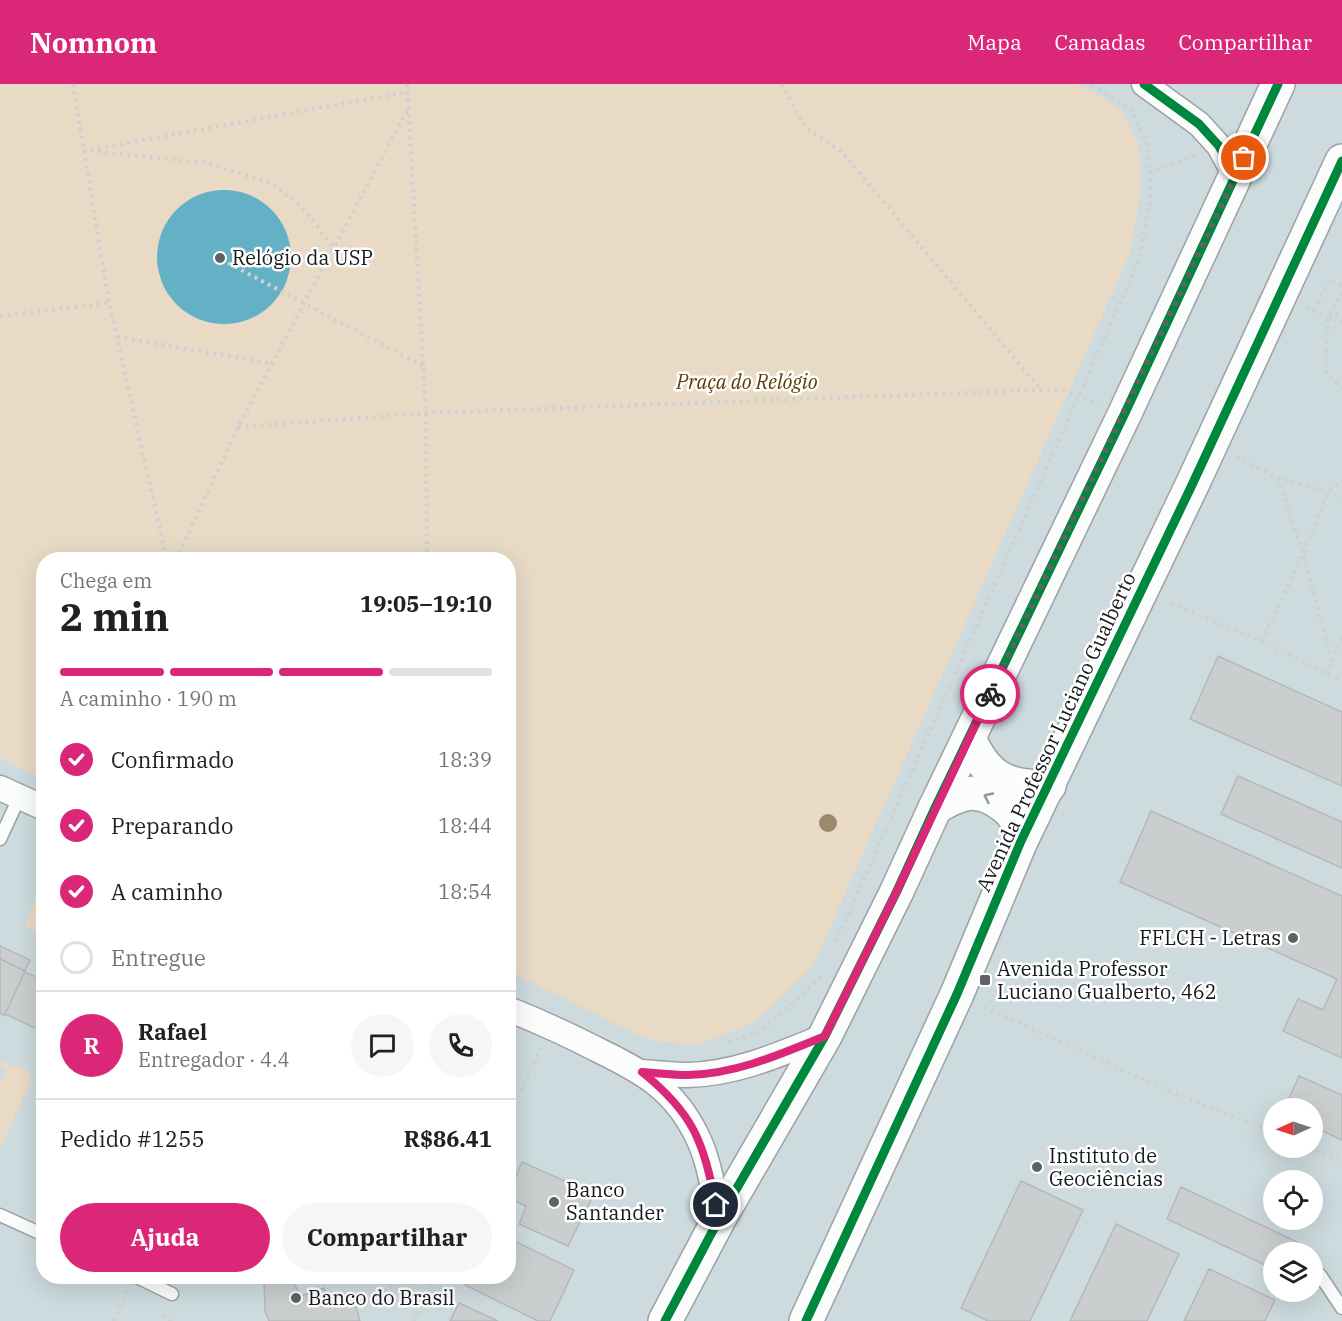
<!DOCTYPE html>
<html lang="pt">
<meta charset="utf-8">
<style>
:root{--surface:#fff;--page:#f6f6f6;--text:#202124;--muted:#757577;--line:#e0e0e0;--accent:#db2777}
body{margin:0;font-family:"IBM Plex Serif",serif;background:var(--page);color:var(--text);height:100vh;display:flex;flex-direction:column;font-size:22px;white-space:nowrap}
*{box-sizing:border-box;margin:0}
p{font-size:20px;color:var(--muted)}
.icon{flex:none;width:33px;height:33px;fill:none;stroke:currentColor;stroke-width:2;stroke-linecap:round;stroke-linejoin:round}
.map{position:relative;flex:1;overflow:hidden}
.panel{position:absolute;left:36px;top:468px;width:480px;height:732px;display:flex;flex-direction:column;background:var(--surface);border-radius:24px;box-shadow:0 6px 24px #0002}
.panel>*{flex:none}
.needle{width:39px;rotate:267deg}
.controls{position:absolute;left:1263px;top:1014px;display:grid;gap:12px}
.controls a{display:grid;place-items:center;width:60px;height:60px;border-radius:50%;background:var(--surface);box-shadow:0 6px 24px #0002;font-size:30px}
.pin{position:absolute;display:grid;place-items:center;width:51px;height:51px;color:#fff;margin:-26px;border:3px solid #fff;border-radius:50%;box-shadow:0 2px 6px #0007}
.courier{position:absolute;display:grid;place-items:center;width:60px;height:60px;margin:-30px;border:4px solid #db2777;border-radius:50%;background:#fff;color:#222;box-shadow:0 2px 8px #0007}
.headline em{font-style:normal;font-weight:700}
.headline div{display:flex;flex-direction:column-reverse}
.headline{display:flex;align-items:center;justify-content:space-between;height:102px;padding:0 24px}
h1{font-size:39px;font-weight:700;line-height:45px}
.bar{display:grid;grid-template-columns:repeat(4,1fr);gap:9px 6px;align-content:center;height:72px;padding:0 24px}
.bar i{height:8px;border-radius:4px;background:var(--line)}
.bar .current{background:var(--accent)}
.bar p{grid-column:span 4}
.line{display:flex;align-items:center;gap:15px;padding:0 24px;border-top:2px solid var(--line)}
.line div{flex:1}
.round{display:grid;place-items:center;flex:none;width:63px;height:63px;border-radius:32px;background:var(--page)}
ol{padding:0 24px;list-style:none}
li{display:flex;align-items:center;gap:18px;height:66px}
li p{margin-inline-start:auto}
li .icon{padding:6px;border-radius:50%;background:var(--accent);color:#fff;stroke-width:4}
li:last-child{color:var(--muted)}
li i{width:33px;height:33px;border:3px solid var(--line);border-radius:50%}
.primary-button{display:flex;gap:12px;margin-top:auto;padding:12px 24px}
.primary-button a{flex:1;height:69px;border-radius:36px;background:var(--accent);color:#fff;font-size:24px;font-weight:700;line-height:69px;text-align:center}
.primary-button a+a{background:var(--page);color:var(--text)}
header{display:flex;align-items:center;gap:36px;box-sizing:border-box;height:84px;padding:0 30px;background:var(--accent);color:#fff}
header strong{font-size:28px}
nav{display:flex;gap:33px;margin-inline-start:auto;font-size:21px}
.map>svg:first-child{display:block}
</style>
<header>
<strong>Nomnom</strong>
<nav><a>Mapa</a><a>Camadas</a><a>Compartilhar</a></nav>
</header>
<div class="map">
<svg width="1342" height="1237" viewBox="0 0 1342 1237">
<rect width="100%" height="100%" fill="#e2e8ea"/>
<!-- built -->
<path fill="#cddade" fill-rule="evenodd" d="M0 0H1342V1237H0ZM44 476H508V1192H44ZM1274 1024H1312V1064H1274ZM1274 1096H1312V1136H1274ZM1274 1168H1312V1208H1274Z"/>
<!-- green -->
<g fill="#e8dac5">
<path d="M0 0H1076L1097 9 1122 26 1139 62 1141 109 1129 172 813 882 756 938 698 961 657 957 640 952 509 887 508 476H44L43 695 0 674Z"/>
<path d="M43 798 44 851H43L24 842Z"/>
<path d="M0 976 12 982 23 983 31 991V997L0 1066V999L6 986 0 983Z"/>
</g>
<!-- water -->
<circle fill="#64b1c5" cx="224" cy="173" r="67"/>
<!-- building -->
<g fill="#cacecf" stroke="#b4b9ba" stroke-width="1.5">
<path d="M1218 572 1342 628V702L1190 635Z"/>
<path d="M1238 692 1342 738V784L1221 730Z"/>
<path d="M1151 727 1342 812V974L1283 947 1298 915 1323 926 1337 895 1120 798Z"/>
<path d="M0 862 30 876 25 887 0 875Z"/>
<path d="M0 875 25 887 5 932 0 929Z"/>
<path d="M25 888 44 896V948L5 930Z"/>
<path d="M1299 992 1342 1011V1056L1312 1042V1024H1285Z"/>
<path d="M522 1078 594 1110 568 1162 519 1140 526 1122 508 1114V1111Z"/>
<path d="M1021 1097 1083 1126 1030 1237H988L961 1224Z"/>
<path d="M1181 1103 1308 1163 1305 1168H1274V1185L1167 1135Z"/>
<path d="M1116 1140 1179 1170 1147 1237H1070Z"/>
<path d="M508 1154 574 1186 550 1237H538L465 1201 469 1192H508Z"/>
<path d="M1209 1185 1275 1216 1265 1237H1184Z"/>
<path d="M279 1192H290L301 1212 324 1204 328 1215 336 1211 344 1223 354 1216 360 1237H269L265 1227 264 1197Z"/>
<path d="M459 1219 498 1237H450Z"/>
</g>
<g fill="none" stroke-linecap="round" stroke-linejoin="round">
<!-- lane casing -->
<g stroke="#9da1a2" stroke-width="15">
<g id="lane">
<path d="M0 755 19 714"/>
<path d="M0 1131 44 1151"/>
<path d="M1320 1191 1342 1224"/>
<path d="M135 1192 172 1210"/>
</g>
</g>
<!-- street casing -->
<g stroke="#9da1a2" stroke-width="27">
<g id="street">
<path d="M1144 0 1199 40 1219 62 1236 93"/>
<path d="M0 704 44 724"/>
<path d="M508 925C538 937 567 950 596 965 641 987 674 1004 697 1052 710 1078 713 1107 719 1135"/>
<path d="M642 988C657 989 673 991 688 991 736 990 781 970 825 952"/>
</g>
</g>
<!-- secondary casing -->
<g stroke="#9da1a2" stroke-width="36">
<g id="secondary">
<path d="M969 654C986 693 1007 705 1049 702"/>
<path d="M935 724C959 709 976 702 1001 720 1007 724 1014 731 1017 738 1019 744 1019 751 1021 757"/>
<path d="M665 1237 719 1135 825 952 896 809 935 724 1125 329 1278 0"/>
<path d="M806 1237 957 910 1021 757 1192 401 1342 77"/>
</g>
</g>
<!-- path -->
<g stroke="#cfd1d1" stroke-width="4" stroke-dasharray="3 4.5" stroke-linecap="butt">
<path d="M73 0 109 219 167 476"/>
<path d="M407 0 426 329 427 476"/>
<path d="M781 0 806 44 842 68 1041 306"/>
<path d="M83 67 407 8"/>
<path d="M90 67 206 79 271 99 300 121 333 162"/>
<path d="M1150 89 1196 71"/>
<path d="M228 179 423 282"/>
<path d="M1342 208 1328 234 1326 289 1342 304"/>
<path d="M1306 224 1328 234 1342 237"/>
<path d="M1314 227 1330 196 1342 202"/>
<path d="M0 232 109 219"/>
<path d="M1329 234 1342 227"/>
<path d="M117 253 271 279"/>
<path d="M238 343 426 329 1041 306 1063 307 1099 320"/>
<path d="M1237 373 1278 394 1328 408 1342 414"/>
<path d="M1278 394 1303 469 1332 578 1327 591"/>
<path d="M176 476 238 343 409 23"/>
<path d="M1171 520 1262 557 1342 597"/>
<path d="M1262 557 1303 469 1328 408 1342 396"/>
<path d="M1332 577 1342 554"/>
<path d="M836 858 1139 176 1151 112 1148 63 1132 26 1099 5 1087 0"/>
<path d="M984 923 1162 1004 1274 1049"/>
<path d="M728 958 763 946 821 893"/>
<path d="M508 1034 541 964"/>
<path d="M1309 1064 1342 1077"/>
<path d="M369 1192 423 1218"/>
<path d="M162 1232 172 1237"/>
<path d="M113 1237 127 1207"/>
<path d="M414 1237 434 1192"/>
</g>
<!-- lane -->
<use href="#lane" stroke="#fbfcfc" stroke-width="12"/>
<!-- street -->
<use href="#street" stroke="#fbfcfc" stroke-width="24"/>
<!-- secondary -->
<use href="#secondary" stroke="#fbfcfc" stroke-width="33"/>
<!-- cycleway casing -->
<g stroke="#fff" stroke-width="13">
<g id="cycleway">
<path d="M1144 0 1199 40 1219 62 1236 93"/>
<path d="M665 1237 719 1135 825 952 896 809 935 724 1125 329 1278 0"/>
<path d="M806 1237 957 910 1021 757 1192 401 1342 77"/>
</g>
</g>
<!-- cycleway -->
<use href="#cycleway" stroke="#00873e" stroke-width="9"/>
</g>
<!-- trees -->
<circle fill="#988a6b" cx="828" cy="739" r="9"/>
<!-- one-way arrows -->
<defs><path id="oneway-chevron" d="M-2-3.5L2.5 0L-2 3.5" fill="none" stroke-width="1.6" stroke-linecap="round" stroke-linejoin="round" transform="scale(1.5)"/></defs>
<use stroke="#949697" href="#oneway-chevron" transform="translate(988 713) rotate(-155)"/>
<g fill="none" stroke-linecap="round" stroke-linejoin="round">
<!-- done -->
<path stroke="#5d6263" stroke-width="6" stroke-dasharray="0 10.8" d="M990 610 1244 74"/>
<!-- route -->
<path stroke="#db2777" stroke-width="8" d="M716 1121C703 1057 694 1030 642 988 657 989 673 991 688 991 736 990 781 970 825 952L896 809 990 610"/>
</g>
<!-- markers -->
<g fill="#5d6263" stroke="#fff" stroke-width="2">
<circle cx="220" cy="174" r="6"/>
<circle cx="1293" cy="854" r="6"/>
<rect x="979" y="890" width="12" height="12" rx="3"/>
<circle cx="1037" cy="1083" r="6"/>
<circle cx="554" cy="1118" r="6"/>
<circle cx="296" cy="1214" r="6"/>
</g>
<g text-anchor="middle" stroke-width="5" stroke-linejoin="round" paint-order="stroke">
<!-- poi labels -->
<g font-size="20" fill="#161a1b" stroke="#fff" text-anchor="start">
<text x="232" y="181">Relógio da USP</text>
<text x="1281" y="861" text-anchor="end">FFLCH - Letras</text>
<text x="997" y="892">Avenida Professor<tspan x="997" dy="23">Luciano Gualberto, 462</tspan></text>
<text x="1049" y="1079">Instituto de<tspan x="1049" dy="23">Geociências</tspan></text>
<text x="566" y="1113">Banco<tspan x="566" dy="23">Santander</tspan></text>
<text x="308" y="1221">Banco do Brasil</text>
</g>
<!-- park labels -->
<g font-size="20" font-style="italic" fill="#5c3d03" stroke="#fff">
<text x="747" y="305">Praça do Relógio</text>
</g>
<!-- street labels -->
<g font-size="20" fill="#161a1b" stroke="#fff">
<text transform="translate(1056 648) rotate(-65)" y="7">Avenida Professor Luciano Gualberto</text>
</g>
</g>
</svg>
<div class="controls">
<a><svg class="needle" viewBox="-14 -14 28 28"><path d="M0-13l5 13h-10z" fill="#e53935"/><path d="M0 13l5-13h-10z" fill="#757577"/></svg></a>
<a><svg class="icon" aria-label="locate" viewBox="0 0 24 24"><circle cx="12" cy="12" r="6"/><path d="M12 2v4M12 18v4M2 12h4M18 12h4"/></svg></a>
<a><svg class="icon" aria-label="layers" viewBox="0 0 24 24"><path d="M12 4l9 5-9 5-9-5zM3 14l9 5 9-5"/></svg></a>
</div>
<div class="pin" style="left:1244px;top:74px;background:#ea580c"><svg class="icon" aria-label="bag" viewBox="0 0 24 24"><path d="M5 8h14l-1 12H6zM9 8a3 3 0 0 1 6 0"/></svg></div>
<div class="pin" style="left:716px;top:1121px;background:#1f2937"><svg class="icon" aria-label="home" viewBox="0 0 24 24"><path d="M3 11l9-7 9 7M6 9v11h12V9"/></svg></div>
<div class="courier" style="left:990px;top:610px"><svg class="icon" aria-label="bike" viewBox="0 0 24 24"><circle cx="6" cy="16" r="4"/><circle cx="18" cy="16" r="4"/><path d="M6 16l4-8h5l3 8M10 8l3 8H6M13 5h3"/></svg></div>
<section class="panel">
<div class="headline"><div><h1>2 min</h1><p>Chega em</p></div><em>19:05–19:10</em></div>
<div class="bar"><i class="current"></i><i class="current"></i><i class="current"></i><i></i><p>A caminho · 190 m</p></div>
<ol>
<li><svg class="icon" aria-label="check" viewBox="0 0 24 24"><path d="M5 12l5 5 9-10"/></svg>Confirmado<p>18:39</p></li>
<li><svg class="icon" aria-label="check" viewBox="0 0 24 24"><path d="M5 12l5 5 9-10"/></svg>Preparando<p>18:44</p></li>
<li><svg class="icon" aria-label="check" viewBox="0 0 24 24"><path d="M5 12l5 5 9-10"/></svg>A caminho<p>18:54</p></li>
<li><i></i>Entregue</li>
</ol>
<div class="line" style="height:108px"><b class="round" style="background:var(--accent);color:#fff">R</b><div><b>Rafael</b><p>Entregador · 4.4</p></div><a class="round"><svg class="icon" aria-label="chat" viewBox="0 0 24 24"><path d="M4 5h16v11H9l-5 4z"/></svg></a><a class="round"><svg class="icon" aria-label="phone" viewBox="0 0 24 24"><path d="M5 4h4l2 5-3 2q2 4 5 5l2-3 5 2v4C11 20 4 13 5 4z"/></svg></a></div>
<div class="line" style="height:78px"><div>Pedido #1255</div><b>R$86.41</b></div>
<div class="primary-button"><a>Ajuda</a><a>Compartilhar</a></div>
</section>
</div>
